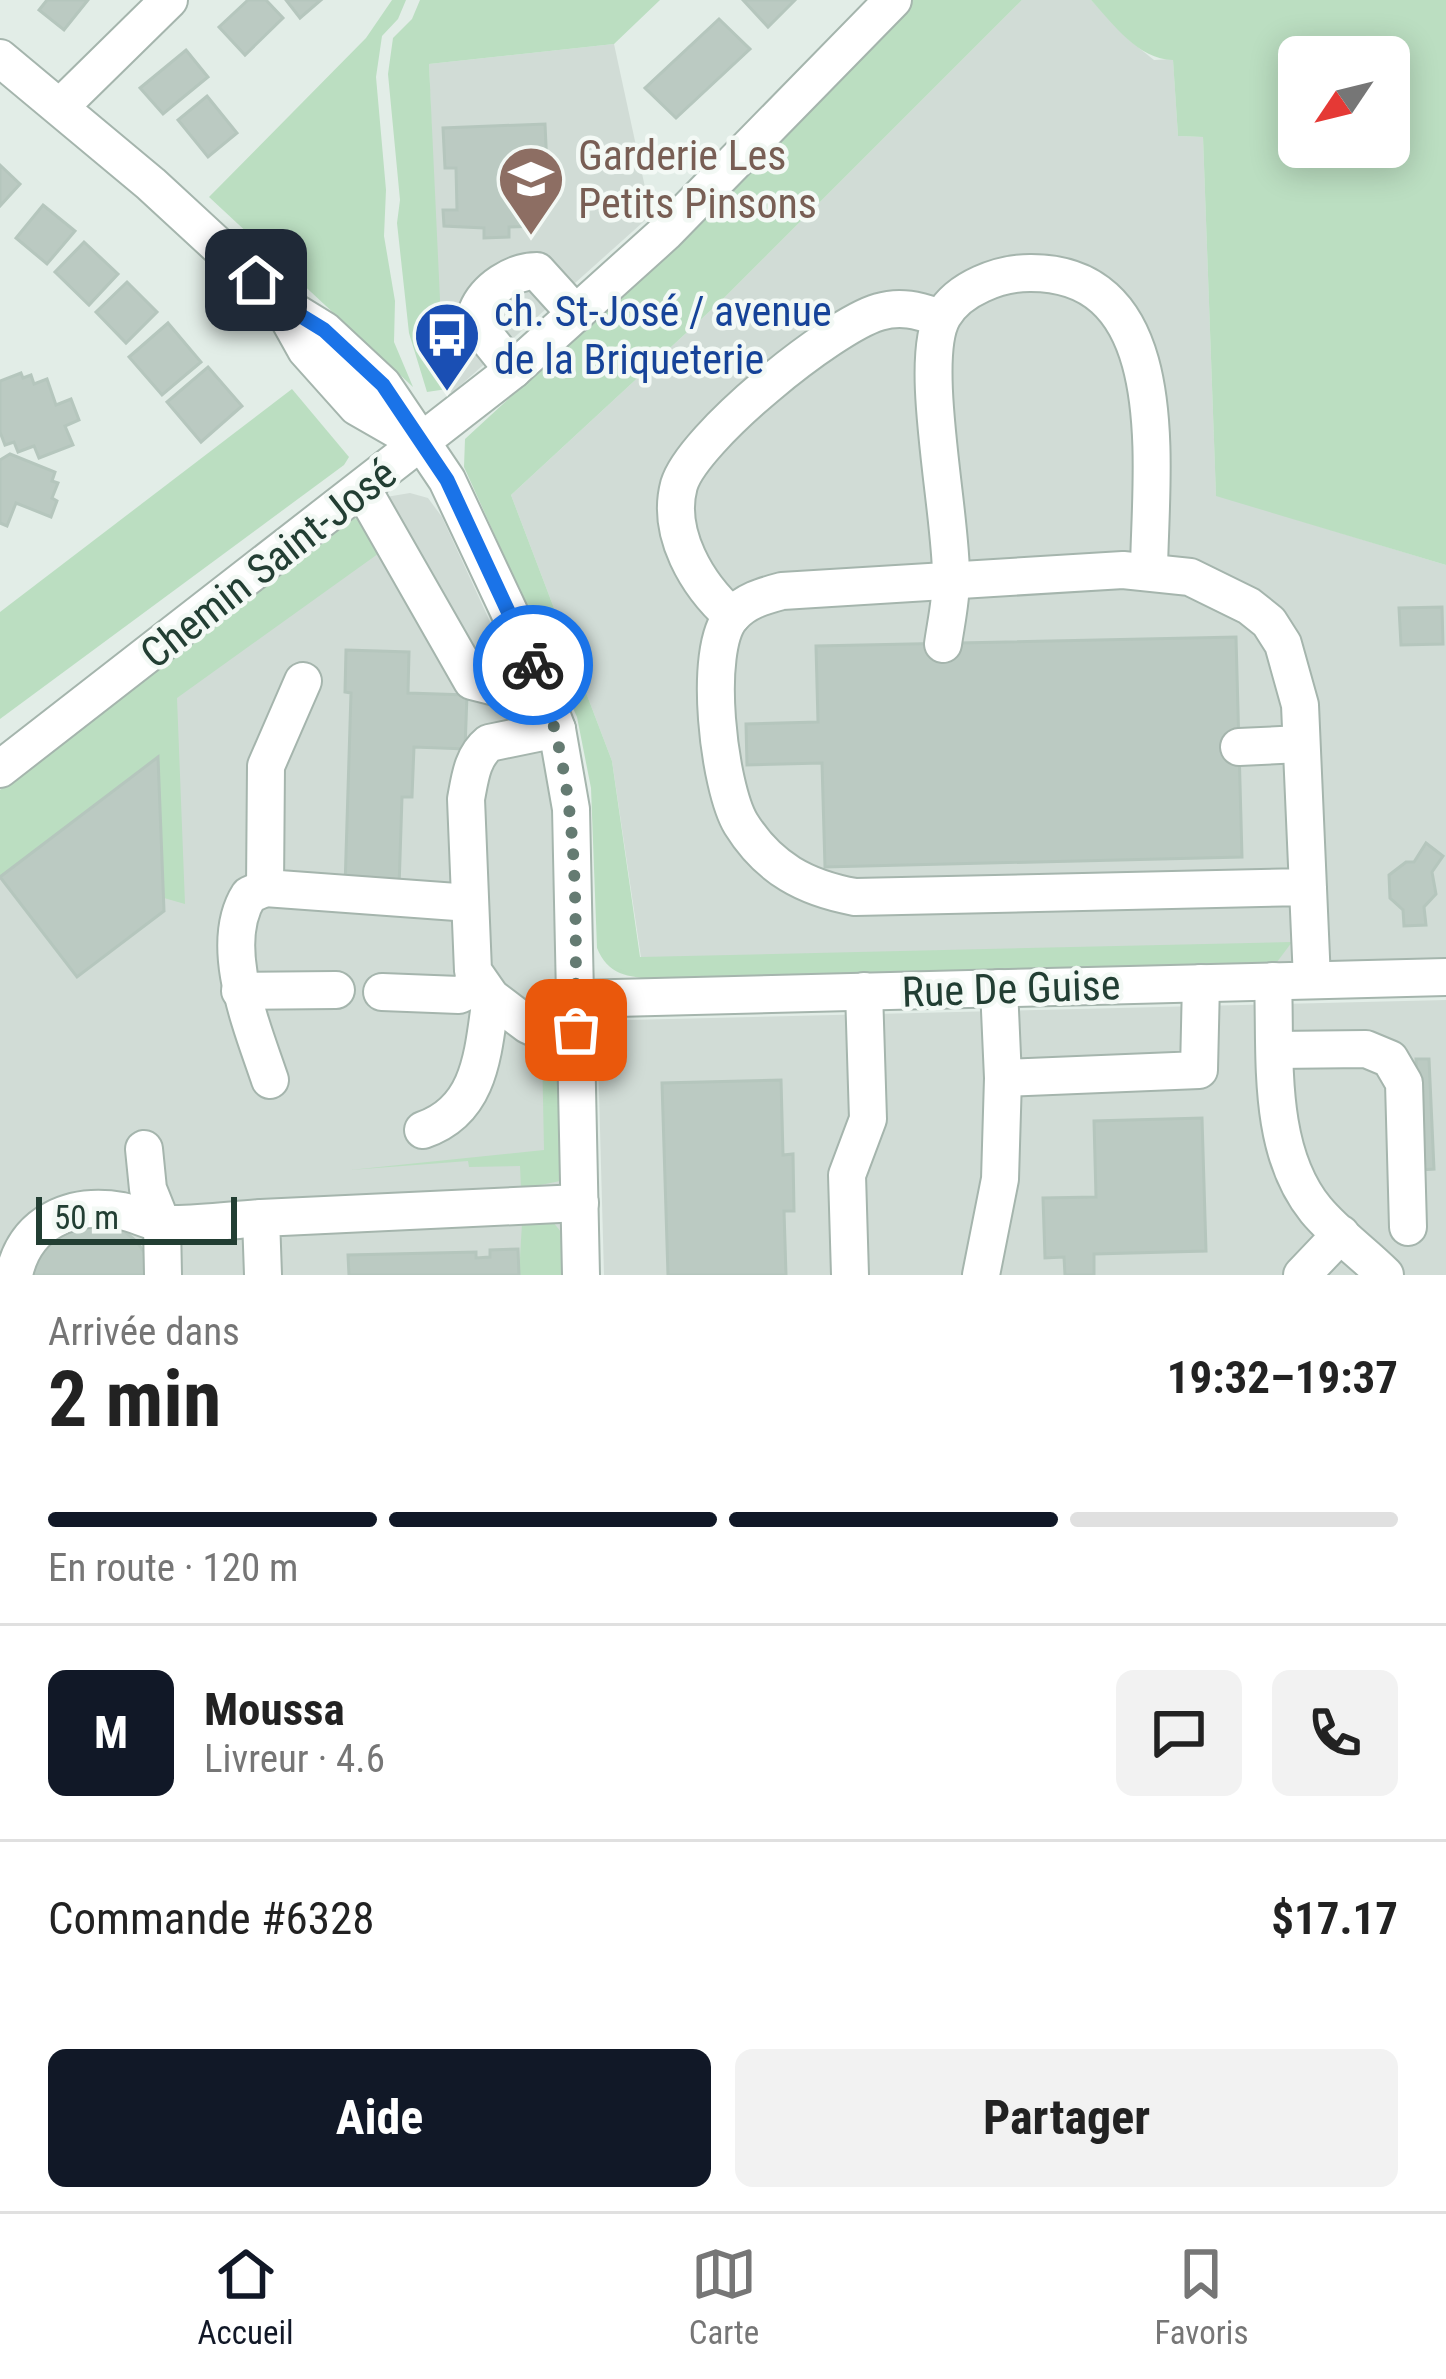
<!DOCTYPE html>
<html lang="fr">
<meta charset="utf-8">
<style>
:root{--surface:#fff;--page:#f2f2f2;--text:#222;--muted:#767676;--line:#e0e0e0;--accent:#111827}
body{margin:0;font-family:"Roboto Condensed",sans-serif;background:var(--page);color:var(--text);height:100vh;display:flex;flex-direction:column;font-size:45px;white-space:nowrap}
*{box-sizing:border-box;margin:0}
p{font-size:39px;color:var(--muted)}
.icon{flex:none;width:66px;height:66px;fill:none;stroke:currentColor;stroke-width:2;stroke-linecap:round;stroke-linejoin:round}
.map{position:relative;height:1275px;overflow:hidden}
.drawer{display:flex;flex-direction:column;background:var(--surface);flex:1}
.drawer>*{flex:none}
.needle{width:78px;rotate:235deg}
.tools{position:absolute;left:1278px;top:36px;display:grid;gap:24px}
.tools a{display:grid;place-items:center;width:132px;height:132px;border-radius:18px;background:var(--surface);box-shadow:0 6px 30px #0003;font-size:60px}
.scale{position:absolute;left:36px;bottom:30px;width:201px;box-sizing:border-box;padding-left:12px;border:6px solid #223e33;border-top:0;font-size:33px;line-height:42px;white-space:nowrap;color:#223e33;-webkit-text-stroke:9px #f3f9f5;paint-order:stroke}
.pin{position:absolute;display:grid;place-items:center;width:102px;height:102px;color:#fff;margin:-51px;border-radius:24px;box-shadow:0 6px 18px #0006}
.courier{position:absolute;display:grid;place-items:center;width:120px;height:120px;margin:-60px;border:9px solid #1a73e8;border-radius:50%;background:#fff;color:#222;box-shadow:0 3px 15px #0007}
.overview em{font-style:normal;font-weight:700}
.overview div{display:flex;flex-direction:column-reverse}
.overview{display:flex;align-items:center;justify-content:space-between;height:204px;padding:0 48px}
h1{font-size:78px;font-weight:700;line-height:90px}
.bar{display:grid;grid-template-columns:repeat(4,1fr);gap:18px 12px;align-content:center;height:144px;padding:0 48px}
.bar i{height:15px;border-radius:9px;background:var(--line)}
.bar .selected{background:var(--accent)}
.bar p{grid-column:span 4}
.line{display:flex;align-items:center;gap:30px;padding:0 48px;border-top:3px solid var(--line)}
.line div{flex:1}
.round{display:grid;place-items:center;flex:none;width:126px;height:126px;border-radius:18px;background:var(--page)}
.primary-button{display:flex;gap:24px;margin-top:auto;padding:24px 48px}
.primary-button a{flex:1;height:138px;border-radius:18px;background:var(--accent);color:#fff;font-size:48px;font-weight:700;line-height:138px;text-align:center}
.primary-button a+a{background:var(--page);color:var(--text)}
.tab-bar{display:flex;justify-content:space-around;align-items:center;height:168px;border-top:3px solid var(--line);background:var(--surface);font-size:33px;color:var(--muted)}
.tab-bar a{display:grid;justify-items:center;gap:6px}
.tab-bar .selected{color:var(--accent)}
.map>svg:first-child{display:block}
</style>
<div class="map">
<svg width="1446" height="1275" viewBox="0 0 1446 1275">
<rect width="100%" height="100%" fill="#e2ede7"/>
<!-- built -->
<g fill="#d1dcd6">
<path d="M1022 0H1091L1129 40 1154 60 1173 59 1178 136 1203 137 1216 495 1446 565V958L644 978 612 761 511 495 724 298Z"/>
<path d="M614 44 651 215 452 393 444 385 439 332 429 64Z"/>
<path d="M410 493 428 498 442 517 531 711 546 769 551 808 563 1275H0V790L380 498Z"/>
<path d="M1446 1000V1275H604L598 1056 602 1040 627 1020Z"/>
</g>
<!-- green -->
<g fill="#bbdec1" fill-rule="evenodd">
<path d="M392 0H406L398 19 382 36 376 77 386 190 384 236 395 301 394 342 413 387 209 197 366 38Z"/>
<path d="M420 0H660L614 44 429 64 444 385 447 389 427 392 409 333 397 223 400 200 388 74 393 38 412 19Z"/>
<path d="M913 0H1022L724 298 511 495 612 761 640 957 1292 942 1277 962 654 979C628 977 608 975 597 948L591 788 577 717 464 467 465 439 677 243Z"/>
<path d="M1091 0H1446V565L1216 496 1203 137 1178 136 1173 60C1138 59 1114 25 1091 0ZM1299 57H1389V147H1299Z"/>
<path d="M292 389 349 457 344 465 0 719V612Z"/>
<path d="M354 518 367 522 382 551 177 698 185 904 164 898 157 758 0 876V790Z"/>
<path d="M542 1049 557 1053 560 1181 521 1189 520 1166 469 1167 468 1161 350 1170 544 1150Z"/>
<path d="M553 1222 561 1232 563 1275H519L522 1223Z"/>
</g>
<!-- building -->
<g fill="#bbcac2" stroke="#b5c6bd" stroke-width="3">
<path d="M47 0H88L64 30 39 10Z"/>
<path d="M248 0H266L283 18 245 55 219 27Z"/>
<path d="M286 0H321L300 18Z"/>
<path d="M743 0H795L768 27Z"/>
<path d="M719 19 750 49 676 118 645 88Z"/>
<path d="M186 50 208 77 163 114 140 88Z"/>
<path d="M207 96 237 133 208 157 178 120Z"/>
<path d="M545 124 547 167H535L538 226 509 227V237L484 238V228L444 226 443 210H457L456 168H445L443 128Z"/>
<path d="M0 165 20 184 0 206Z"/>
<path d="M43 205 75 231 47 264 16 238Z"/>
<path d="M84 242 118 274 89 305 55 272Z"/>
<path d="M127 282 157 312 126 343 96 312Z"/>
<path d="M168 323 201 362 162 395 129 357Z"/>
<path d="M208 367 242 406 201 442 167 402Z"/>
<path d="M21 373 23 378 31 375 34 384 47 379 56 405 71 399 79 420 65 426 73 445 39 458 34 446 18 452 14 442 5 445 0 432V381Z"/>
<path d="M10 454 55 472 52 481 58 483 52 498 57 501 51 517 16 503 7 526 0 523V460Z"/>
<path d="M1442 607 1443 644 1401 645 1399 608Z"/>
<path d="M1236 637 1242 857 825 867 822 763 747 765 746 724 818 722 816 646Z"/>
<path d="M346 650 409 652 408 693 467 695 465 749 414 747 412 797H402L399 888 345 887 351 693 345 692Z"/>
<path d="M158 757 164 911 77 977 0 877Z"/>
<path d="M1426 843 1443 856 1432 872 1436 894 1424 907 1426 925 1404 926 1403 910 1390 898 1389 875 1406 862H1414Z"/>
<path d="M1416 1059H1429L1434 1169 1420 1170Z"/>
<path d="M781 1080 783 1155 793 1154 794 1211H784L786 1275H668L662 1083Z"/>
<path d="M1202 1118 1206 1251 1094 1254V1275H1065L1064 1257 1045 1258 1043 1198 1096 1197 1094 1121Z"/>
<path d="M81 1220 121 1228 137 1242 160 1275H27L33 1256Z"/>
<path d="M518 1249 519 1275H349L348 1255 476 1252V1258L490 1257V1250Z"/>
</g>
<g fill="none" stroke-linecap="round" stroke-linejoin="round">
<!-- minor casing -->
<g stroke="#a5b5ad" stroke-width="40">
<g id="minor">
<path d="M0 58 151 184 280 303 324 330 383 385 447 480 528 652 557 729 571 809 581 1275"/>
<path d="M61 106 169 0"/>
<path d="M282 307 306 350 357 407 418 442"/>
<path d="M513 370 485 335 477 311C486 289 513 271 537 271L576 314"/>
<path d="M363 490 472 681 519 693 542 685"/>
<path d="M732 616C697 585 666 533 679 485 693 438 831 326 879 312 902 305 919 311 941 318"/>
<path d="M943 644C946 623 951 601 951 580 953 521 917 361 943 316 959 288 1000 273 1030 273 1178 272 1150 471 1149 571"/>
<path d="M303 681 266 766 265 888 470 903"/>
<path d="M557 729 489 743C472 757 470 778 466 799L473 971 491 997 528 1025 541 1031 576 1030"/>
<path d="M1239 747 1301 744"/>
<path d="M0 769 513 370 665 233 893 0"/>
<path d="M1308 887 855 897C806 888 769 869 741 824 719 788 702 649 732 616 745 601 763 596 782 591L1123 570 1190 577 1249 606 1269 622 1283 644 1300 705 1312 980"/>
<path d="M265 888 249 895C217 945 253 1029 270 1080"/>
<path d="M1273 981C1276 1055 1266 1149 1316 1210 1336 1234 1363 1253 1385 1275"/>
<path d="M999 988 1003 1078 1199 1070 1201 983"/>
<path d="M240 991 336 990"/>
<path d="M382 992 459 995 480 985"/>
<path d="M576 999 1446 977"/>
<path d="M1275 1050 1366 1049 1390 1059 1404 1083 1408 1227"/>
<path d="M423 1130C482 1110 483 1050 491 997"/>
<path d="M144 1149 148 1189 162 1224 163 1275"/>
<path d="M14 1275C25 1222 71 1202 122 1211 137 1214 152 1223 167 1224 198 1225 231 1220 261 1218"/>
<path d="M263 1275 261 1218 580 1203"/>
<path d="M850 1275 847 1175 868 1119 864 991"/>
<path d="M981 1275 1000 1179 1003 1078"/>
<path d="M1302 1275 1341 1234"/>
</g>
</g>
<!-- minor -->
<use href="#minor" stroke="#fff" stroke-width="36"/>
</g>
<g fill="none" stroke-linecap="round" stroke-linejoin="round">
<!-- done -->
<path stroke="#657b72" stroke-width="12" stroke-dasharray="0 21.6" d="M533 665C582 781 575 906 576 1030"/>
<!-- route -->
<path stroke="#1a73e8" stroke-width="15" d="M256 280 280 303 324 330 383 385 447 480 533 665"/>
</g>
<!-- icons -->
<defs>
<g id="school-pin" transform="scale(3.45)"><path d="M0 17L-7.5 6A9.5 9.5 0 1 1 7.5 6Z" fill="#8d6e63" stroke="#f3f9f5"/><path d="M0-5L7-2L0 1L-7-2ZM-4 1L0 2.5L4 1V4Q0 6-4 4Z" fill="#fff"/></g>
<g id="bus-pin" transform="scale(3.45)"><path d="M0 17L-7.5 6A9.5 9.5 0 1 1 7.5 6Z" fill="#1a4fb4" stroke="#f3f9f5"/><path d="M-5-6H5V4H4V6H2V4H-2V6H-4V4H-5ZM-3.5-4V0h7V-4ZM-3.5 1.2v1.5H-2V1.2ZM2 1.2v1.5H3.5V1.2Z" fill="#fff"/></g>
</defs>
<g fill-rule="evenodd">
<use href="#school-pin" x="531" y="179"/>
<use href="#bus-pin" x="447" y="335"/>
</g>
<g text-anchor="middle" stroke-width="9" stroke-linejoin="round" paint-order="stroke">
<!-- education labels -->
<g font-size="42" fill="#785e54" stroke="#f3f9f5" text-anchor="start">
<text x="578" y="170">Garderie Les<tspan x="578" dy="48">Petits Pinsons</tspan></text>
</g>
<!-- transit labels -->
<g font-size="42" fill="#164399" stroke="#f3f9f5" text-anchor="start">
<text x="494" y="326">ch. St-José / avenue<tspan x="494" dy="48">de la Briqueterie</tspan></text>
</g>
<!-- street labels -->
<g font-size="42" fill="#223e33" stroke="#f3f9f5">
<text transform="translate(268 563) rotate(-38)" y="15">Chemin Saint-José</text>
<text transform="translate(1011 988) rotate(-2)" y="15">Rue De Guise</text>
</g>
</g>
</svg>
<div class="tools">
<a><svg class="needle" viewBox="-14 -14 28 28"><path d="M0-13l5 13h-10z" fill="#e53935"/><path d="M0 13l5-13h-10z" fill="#767676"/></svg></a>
</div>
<div class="scale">50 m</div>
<div class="pin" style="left:576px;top:1030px;background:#ea580c"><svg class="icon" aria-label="bag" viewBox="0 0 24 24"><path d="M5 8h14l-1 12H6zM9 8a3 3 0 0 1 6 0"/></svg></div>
<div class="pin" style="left:256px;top:280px;background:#1f2937"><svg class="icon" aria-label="home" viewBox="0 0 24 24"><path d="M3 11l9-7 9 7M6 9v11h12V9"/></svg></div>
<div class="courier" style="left:533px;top:665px"><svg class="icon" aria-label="bike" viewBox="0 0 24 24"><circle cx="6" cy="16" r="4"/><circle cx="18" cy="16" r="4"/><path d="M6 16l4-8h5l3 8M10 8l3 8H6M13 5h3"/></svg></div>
</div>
<section class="drawer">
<div class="overview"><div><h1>2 min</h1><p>Arrivée dans</p></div><em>19:32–19:37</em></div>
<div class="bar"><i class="selected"></i><i class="selected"></i><i class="selected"></i><i></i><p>En route · 120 m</p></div>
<div class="line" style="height:216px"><b class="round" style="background:var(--accent);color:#fff">M</b><div><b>Moussa</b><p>Livreur · 4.6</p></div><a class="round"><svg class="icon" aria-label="chat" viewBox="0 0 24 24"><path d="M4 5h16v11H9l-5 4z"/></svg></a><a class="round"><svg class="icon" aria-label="phone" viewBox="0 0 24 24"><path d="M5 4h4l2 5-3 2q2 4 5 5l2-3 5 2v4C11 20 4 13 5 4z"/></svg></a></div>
<div class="line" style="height:156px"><div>Commande #6328</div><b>$17.17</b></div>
<div class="primary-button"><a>Aide</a><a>Partager</a></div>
</section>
<nav class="tab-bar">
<a class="selected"><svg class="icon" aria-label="home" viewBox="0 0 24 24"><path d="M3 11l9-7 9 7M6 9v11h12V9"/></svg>Accueil</a>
<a><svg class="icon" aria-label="map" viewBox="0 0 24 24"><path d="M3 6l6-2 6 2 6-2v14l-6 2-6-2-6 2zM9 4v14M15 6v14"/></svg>Carte</a>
<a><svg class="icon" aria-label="saved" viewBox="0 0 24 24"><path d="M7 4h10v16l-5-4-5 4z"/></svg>Favoris</a>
</nav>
